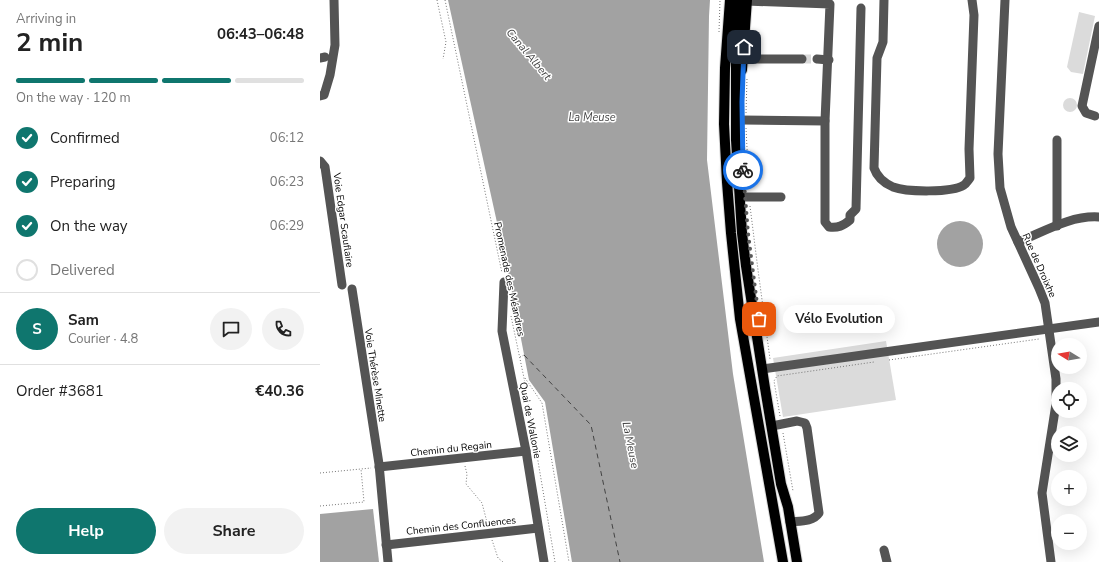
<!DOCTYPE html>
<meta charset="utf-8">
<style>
:root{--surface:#fff;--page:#f2f2f2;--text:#222;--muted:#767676;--line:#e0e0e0;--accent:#0f766e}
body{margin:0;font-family:"Nunito Sans",sans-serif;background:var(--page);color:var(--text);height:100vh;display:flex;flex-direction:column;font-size:15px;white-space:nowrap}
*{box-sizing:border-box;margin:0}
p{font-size:13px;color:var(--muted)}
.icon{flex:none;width:22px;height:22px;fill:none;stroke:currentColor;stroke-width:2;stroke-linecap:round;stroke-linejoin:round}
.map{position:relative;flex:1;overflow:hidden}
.drawer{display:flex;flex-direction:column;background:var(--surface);width:320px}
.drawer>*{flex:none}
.needle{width:26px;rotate:281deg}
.controls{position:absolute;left:731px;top:338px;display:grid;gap:8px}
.controls a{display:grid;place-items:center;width:36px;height:36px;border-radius:50%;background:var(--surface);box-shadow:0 4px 16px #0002;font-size:20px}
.pin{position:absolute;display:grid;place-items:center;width:34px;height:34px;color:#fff;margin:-17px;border-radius:8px;box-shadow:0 2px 6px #0006}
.courier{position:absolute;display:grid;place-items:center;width:40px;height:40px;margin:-20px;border:3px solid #1a73e8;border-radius:50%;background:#fff;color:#222;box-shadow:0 1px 5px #0007}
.bubble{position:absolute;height:28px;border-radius:14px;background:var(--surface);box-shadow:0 4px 16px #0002;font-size:13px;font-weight:700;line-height:28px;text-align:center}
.summary em{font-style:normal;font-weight:700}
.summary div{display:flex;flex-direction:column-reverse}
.summary{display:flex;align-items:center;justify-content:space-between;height:68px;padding:0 16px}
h1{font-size:26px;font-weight:700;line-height:30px}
.bar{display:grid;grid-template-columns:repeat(4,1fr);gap:6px 4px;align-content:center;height:48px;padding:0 16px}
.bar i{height:5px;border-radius:3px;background:var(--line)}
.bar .active{background:var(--accent)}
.bar p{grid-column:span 4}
.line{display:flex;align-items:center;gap:10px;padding:0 16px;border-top:1px solid var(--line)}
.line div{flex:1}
.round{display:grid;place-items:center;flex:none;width:42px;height:42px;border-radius:21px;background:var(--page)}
ol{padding:0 16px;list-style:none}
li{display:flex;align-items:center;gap:12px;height:44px}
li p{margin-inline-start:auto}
li .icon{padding:4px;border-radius:50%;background:var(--accent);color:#fff;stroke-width:4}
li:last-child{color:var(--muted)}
li i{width:22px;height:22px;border:2px solid var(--line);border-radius:50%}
.action{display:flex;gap:8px;margin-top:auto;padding:8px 16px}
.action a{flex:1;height:46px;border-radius:24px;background:var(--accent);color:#fff;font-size:16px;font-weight:700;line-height:46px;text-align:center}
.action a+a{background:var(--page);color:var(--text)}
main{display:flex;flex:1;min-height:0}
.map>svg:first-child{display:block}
</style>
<main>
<section class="drawer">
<div class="summary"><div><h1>2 min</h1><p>Arriving in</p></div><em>06:43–06:48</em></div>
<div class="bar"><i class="active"></i><i class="active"></i><i class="active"></i><i></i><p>On the way · 120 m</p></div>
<ol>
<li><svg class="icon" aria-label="check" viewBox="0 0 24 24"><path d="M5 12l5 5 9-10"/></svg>Confirmed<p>06:12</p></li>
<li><svg class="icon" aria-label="check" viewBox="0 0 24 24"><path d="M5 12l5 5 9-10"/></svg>Preparing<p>06:23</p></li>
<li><svg class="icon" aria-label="check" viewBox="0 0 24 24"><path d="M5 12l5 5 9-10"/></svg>On the way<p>06:29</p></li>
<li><i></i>Delivered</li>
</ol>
<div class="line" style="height:72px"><b class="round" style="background:var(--accent);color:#fff">S</b><div><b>Sam</b><p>Courier · 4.8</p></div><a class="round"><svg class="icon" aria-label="chat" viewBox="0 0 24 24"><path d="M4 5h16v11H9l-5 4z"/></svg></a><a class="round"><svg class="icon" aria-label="phone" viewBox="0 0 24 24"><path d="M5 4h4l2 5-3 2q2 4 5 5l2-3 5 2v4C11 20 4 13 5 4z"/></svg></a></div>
<div class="line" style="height:52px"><div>Order #3681</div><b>€40.36</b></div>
<div class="action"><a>Help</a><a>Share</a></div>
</section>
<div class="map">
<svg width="779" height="562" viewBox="0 0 779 562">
<rect width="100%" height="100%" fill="#fff"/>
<!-- green -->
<g fill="#dbdbdb">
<path d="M759 12 775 16 763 74 751 72 747 67Z"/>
<circle cx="750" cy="105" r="7"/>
<path d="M566 341 576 400 463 417 453 358Z"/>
</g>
<!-- water -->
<g fill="#a2a2a2">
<path d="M128 0H390L389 16 387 160 413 374 444 562H252L225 402 209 380 189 277Z"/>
<circle cx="640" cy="244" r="23"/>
<path d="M53 509 59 562H0V514Z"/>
</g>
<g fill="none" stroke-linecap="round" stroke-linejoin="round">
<!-- ferry -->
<path stroke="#434343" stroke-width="1" stroke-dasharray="5 4" stroke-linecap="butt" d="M204 355 271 425 300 562"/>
<!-- minor-tunnel -->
<path stroke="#d9d9d9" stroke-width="9" stroke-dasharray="9 4.5" stroke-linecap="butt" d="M482 59H497"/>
<!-- major casing -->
<g stroke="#dbdbdb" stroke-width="12">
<g id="major">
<path d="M410 0 405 68 404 124 407 182 411 233 420 319 463 562"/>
<path d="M418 0 416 33V140L422 233 426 266 445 388 461 484 468 507 477 562"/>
<path d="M422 70 427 0"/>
</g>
</g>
<!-- path -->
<g stroke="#767676" stroke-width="1" stroke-dasharray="1 2" stroke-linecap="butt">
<path d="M117 0 126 42 123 59"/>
<path d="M125 0 182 273"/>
<path d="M399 32 400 0"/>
<path d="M426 113 427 78"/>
<path d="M426 128 429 188"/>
<path d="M430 206 438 270 450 359"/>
<path d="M191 316 204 378 235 562"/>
<path d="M200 357 204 355"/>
<path d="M569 360 719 339"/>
<path d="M205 378 222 403 249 562"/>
<path d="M460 416 454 381 457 376 554 362"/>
<path d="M463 433 473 491"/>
<path d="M145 466 147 474 146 484 162 503 168 526"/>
<path d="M0 473 51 468"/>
<path d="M0 506 44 502 41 469"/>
<path d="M172 540 178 558 183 562"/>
</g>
<!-- minor -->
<g stroke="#545454" stroke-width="9">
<path d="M564 0 563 42 557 58 554 168C557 177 564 183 573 187 586 192 632 193 644 185 646 184 648 180 650 178L649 149 654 15 652 0"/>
<path d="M685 0 678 154 680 188 691 227 719 288 725 303 736 379V404L722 493 731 562"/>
<path d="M426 1 510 4 505 121V222L509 227C518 228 523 226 530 220V215L536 209 541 8"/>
<path d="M0 58 5 57"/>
<path d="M423 59H482"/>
<path d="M497 59 509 60"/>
<path d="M0 96 4 95 10 75 15 45 14 0"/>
<path d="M775 116 766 113 762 106 779 26"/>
<path d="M422 120 505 121"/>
<path d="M737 140V226"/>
<path d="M0 161 5 167 22 285"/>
<path d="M425 197H461"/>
<path d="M698 242C723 232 751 215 779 217"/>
<path d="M184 282 182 331 206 451 224 562"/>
<path d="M32 289 59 464 68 562"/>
<path d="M442 369 779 322"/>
<path d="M452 426 477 421 485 423 487 428 499 513C493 522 480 521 470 522"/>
<path d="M59 467 206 451"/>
<path d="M66 545 218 528"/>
<path d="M564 550 567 562"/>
</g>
<!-- major -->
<use href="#major" stroke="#000" stroke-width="10"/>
</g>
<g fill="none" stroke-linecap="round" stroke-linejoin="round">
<!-- done -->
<path stroke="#595959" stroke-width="4" stroke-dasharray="0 7.2" d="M423 170 428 233 439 319"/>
<!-- route -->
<path stroke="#1a73e8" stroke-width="5" d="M423 170 422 102 424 47"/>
</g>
<g text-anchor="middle" stroke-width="3" stroke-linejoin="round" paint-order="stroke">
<!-- street labels -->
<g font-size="10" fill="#000" stroke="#fff">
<text transform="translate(24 220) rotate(82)" y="4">Voie Edgar Scauflaire</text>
<text transform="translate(720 265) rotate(66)" y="4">Rue de Droixhe</text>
<text transform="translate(190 279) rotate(78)" y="4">Promenade des Méandres</text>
<text transform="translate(56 375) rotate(81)" y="4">Voie Thérèse Minette</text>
<text transform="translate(211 420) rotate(79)" y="4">Quai de Wallonie</text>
<text transform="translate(131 448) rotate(-6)" y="4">Chemin du Regain</text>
<text transform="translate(141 525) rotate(-6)" y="4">Chemin des Confluences</text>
</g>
<!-- water labels -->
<g font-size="11" font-style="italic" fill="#434343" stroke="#fff">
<text transform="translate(209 54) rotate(50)" y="4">Canal Albert</text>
<text x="272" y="121">La Meuse</text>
<text transform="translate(311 445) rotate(79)" y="4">La Meuse</text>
</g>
</g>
</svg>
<div class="controls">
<a><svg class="needle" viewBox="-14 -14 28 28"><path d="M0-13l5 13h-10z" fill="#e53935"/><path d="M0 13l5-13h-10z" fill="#767676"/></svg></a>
<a><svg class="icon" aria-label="locate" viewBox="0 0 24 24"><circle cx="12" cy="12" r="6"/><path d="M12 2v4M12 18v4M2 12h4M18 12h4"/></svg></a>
<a><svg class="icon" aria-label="layers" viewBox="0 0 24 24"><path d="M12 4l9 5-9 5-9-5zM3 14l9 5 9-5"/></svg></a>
<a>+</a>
<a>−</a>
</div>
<div class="pin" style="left:439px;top:319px;background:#ea580c"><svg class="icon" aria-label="bag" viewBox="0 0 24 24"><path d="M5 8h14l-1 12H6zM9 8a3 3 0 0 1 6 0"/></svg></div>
<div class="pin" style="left:424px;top:47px;background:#1f2937"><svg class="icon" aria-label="home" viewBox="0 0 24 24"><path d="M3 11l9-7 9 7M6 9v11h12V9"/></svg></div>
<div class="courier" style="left:423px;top:170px"><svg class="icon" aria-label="bike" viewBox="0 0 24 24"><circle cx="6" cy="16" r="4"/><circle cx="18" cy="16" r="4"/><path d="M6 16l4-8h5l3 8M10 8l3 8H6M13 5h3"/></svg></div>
<div class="bubble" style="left:463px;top:305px;width:112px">Vélo Evolution</div>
</div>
</main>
